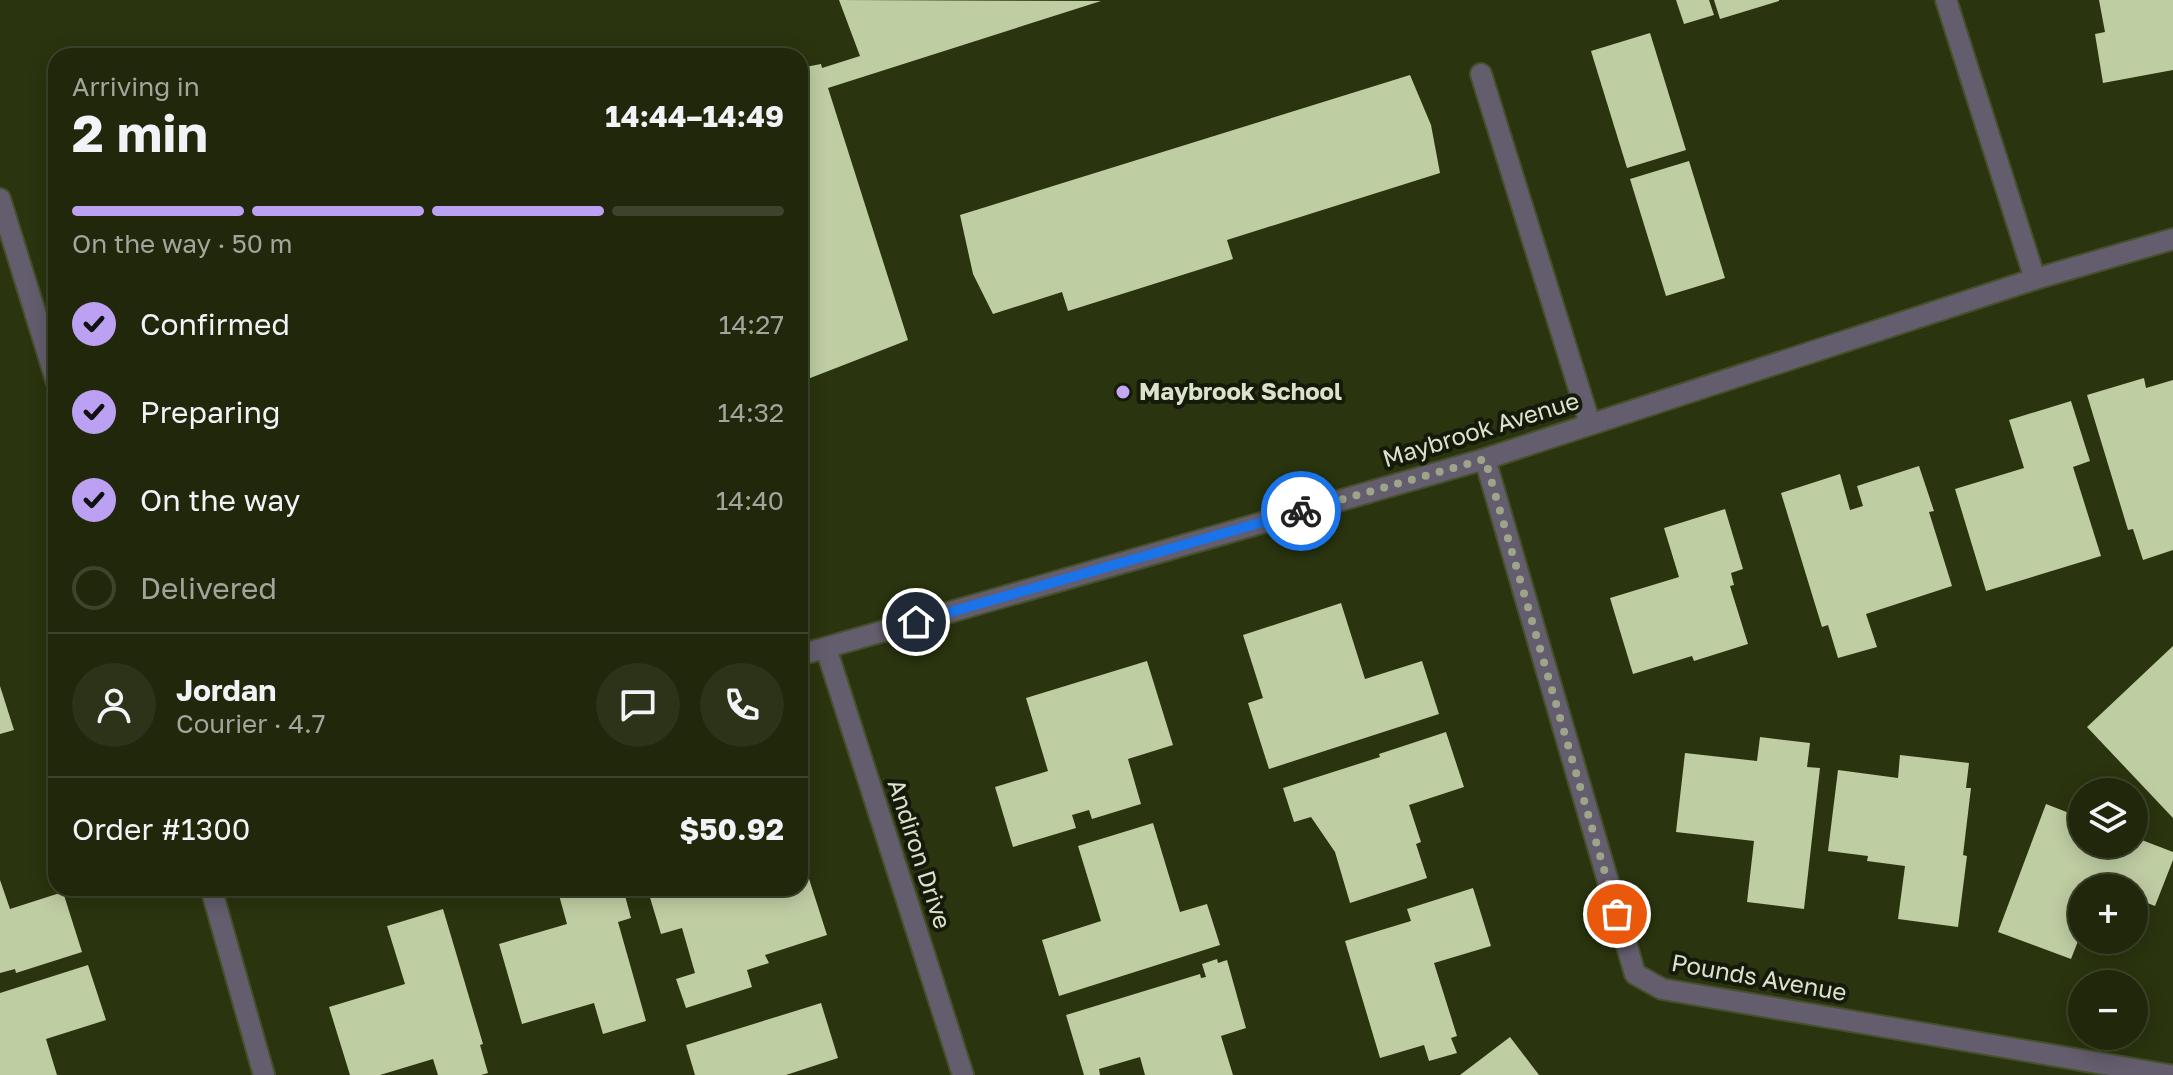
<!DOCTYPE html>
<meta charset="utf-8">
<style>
:root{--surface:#20270a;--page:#2d3318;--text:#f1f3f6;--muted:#a2a59c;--line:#3d442b;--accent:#bca0f2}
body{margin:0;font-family:"Golos Text",sans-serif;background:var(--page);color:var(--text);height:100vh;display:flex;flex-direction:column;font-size:30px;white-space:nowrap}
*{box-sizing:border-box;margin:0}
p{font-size:26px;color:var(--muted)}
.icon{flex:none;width:44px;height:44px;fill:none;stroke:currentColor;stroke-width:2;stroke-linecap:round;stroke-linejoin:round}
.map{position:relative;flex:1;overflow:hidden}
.sheet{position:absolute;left:48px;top:48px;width:760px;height:848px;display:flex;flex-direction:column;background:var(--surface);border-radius:24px;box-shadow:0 4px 20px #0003,0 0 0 2px var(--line)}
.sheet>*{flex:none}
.tools{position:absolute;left:2068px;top:778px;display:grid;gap:16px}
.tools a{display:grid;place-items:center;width:80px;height:80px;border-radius:50%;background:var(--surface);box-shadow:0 4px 20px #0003,0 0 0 2px var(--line);font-size:40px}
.pin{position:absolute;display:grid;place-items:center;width:68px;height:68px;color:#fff;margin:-34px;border:4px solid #fff;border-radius:50%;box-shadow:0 2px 8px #0007}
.courier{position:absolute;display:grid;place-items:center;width:80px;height:80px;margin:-40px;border:6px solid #1a73e8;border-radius:50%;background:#fff;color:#222;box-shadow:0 2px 10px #0007}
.headline em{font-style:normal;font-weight:700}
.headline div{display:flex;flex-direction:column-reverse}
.headline{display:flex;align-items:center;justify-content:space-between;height:136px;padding:0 24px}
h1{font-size:52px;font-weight:700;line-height:60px}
.bar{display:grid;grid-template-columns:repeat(4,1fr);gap:12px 8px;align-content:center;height:96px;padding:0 24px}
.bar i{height:10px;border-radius:6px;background:var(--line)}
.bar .on{background:var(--accent)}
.bar p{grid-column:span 4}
.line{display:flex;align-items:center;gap:20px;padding:0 24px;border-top:2px solid var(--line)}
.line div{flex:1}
.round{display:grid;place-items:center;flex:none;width:84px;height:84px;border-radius:42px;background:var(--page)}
ol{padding:0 24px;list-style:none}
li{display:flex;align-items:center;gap:24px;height:88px}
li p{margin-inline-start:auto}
li .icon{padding:8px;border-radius:50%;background:var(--accent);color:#111;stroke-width:4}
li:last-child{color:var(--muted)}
li i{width:44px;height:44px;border:4px solid var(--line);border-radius:50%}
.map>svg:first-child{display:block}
</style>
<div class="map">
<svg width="2173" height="1075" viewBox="0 0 2173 1075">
<rect width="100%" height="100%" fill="#2a340e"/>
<!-- building -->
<g fill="#bfcda3">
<path d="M839 0 1101 1 828 88 908 340 800 382V68L821 64 822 68 860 56Z"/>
<path d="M1676 0H1709L1714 15 1684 24Z"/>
<path d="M1714 0H1779V1L1720 19Z"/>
<path d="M2099 0H2173V70L2103 83 2095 34 2105 32Z"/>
<path d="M1650 33 1686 150 1627 168 1591 51Z"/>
<path d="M1410 75 1431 125 1440 173 1227 240 1233 259 1068 311 1062 292 993 314 973 274 960 215Z"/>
<path d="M1689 161 1725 278 1666 296 1630 179Z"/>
<path d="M2144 378 2146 388 2173 380V550L2143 560 2133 529 2128 530 2087 395Z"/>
<path d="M2071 401 2090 461 2073 467 2101 556 1986 591 1955 489 2024 468 2009 420Z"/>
<path d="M1919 466 1934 511 1929 512 1952 586 1866 614 1877 647 1838 658 1828 625 1822 627 1781 493 1840 474 1850 510 1863 506 1857 486Z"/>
<path d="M1725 509 1743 569 1731 573 1734 585 1730 586 1748 644 1694 661 1692 656 1633 674 1610 598 1679 577 1664 528Z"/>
<path d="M1341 603 1365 679 1422 661 1439 714 1269 769 1248 703 1263 698 1243 635Z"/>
<path d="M2173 646V818L2087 727Z"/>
<path d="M1147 661 1173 745 1128 759 1141 804 1092 819 1089 810 1072 815 1076 828 1013 847 995 787 1048 771 1026 698Z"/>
<path d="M0 686 14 730 0 734Z"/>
<path d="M1446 732 1464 787 1409 805 1421 842 1416 844 1427 878 1350 903 1335 852 1311 817 1294 822 1283 788 1380 757 1379 754Z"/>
<path d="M1760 737 1810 743 1807 767 1820 768 1804 909 1747 902 1754 841 1676 832 1685 753 1757 761Z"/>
<path d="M1900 755 1969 763 1966 788H1971L1963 855 1967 856 1958 927 1898 919 1905 866 1867 861 1868 856 1828 851 1838 770 1898 778Z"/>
<path d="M2046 804 2082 818V844H2134V837L2173 852V860L2155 906 2134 898V888H2107L2100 885 2099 888H2082V931L2071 959 1998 932Z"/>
<path d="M1153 823 1180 912 1207 904 1220 945 1059 996 1042 940 1101 921 1078 846Z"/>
<path d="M803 860 827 935 765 955 769 963 747 970 752 987 686 1008 676 979 695 973 682 928 661 934 648 891 658 888H800V861Z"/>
<path d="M0 880 10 909 63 892 82 952 16 973 15 969 0 973Z"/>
<path d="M557 888H623L631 918 618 922 646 1021 603 1034 594 1003 522 1024 499 944 567 924Z"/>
<path d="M1473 888 1491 946 1434 963 1457 1036 1451 1038 1457 1053 1429 1061 1424 1045 1380 1058 1345 941 1411 921 1407 909Z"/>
<path d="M443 909 483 1044 480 1045 488 1073 481 1075H438L433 1059 380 1075H350L329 1007 405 984 387 926Z"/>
<path d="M1217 959 1218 963 1227 960 1246 1028 1221 1036 1233 1075H1145L1140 1057 1099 1069 1100 1075H1084L1066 1015 1200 974 1201 978 1206 977 1202 964Z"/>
<path d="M88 965 106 1020 46 1039 57 1075H0V993Z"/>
<path d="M821 1003 838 1058 786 1075H695L686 1045Z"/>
<path d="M1510 1037 1539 1075H1460Z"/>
</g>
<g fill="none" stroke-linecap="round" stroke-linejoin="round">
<!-- lane casing -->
<g stroke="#46502c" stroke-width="24">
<g id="lane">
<path d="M1946 0 2035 279"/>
<path d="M1481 74 1590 424"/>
</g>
</g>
<!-- street casing -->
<g stroke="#46502c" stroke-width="24">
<g id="street">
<path d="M0 199 56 380"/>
<path d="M1485 459 1635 974 1662 989 2169 1075"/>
<path d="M826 648 963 1075"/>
<path d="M800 655 1485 459 2035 279 2173 239"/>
<path d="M211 888 264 1075"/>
</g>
</g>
<!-- lane -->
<use href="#lane" stroke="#635d6d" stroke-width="20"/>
<!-- street -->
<use href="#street" stroke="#635d6d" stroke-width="20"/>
</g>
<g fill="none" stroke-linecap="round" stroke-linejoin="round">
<!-- done -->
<path stroke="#9ca58a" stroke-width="8" stroke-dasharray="0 14.4" d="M1301 511 1485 459 1617 914"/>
<!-- route -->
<path stroke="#1a73e8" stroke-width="10" d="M916 622 1301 511"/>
</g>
<!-- markers -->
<circle fill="#c5a7f1" stroke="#151a0a" stroke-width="3" cx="1123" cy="392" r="8"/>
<g text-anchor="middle" stroke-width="8" stroke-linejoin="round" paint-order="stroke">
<!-- poi labels -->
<g font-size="24" font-weight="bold" fill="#dae2cc" stroke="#151a0a" text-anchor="start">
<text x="1139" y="400">Maybrook School</text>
</g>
<!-- street labels -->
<g font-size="24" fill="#dae2cc" stroke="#151a0a">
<text transform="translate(1481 430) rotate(-17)" y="8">Maybrook Avenue</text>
<text transform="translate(919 854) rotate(72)" y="8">Andiron Drive</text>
<text transform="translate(1759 978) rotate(10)" y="8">Pounds Avenue</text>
</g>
</g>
</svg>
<div class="tools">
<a><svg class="icon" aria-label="layers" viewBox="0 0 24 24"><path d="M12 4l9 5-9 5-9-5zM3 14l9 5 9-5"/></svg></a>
<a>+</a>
<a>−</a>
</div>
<div class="pin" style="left:1617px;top:914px;background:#ea580c"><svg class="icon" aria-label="bag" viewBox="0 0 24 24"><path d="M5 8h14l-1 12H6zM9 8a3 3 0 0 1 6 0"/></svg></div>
<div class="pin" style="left:916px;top:622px;background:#1f2937"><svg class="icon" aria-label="home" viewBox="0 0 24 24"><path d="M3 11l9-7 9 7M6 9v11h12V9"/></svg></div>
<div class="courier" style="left:1301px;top:511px"><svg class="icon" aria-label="bike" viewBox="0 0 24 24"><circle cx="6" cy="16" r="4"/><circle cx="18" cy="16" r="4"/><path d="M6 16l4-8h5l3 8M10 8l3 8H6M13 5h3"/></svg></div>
<section class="sheet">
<div class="headline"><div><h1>2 min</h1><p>Arriving in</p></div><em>14:44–14:49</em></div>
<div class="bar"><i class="on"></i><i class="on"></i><i class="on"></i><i></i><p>On the way · 50 m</p></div>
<ol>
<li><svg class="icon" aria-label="check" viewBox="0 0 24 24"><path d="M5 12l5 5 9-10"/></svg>Confirmed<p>14:27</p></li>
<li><svg class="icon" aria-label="check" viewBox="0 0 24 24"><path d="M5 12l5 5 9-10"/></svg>Preparing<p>14:32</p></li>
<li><svg class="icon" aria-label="check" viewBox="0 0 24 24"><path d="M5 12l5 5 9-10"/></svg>On the way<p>14:40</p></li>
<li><i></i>Delivered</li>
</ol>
<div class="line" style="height:144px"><a class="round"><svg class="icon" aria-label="person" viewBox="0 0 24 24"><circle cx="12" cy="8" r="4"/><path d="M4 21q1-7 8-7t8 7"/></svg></a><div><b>Jordan</b><p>Courier · 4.7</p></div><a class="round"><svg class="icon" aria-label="chat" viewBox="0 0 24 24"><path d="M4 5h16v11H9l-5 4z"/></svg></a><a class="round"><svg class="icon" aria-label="phone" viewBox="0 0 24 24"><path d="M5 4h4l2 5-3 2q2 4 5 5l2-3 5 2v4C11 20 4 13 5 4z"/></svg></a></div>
<div class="line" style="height:104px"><div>Order #1300</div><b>$50.92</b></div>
</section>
</div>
